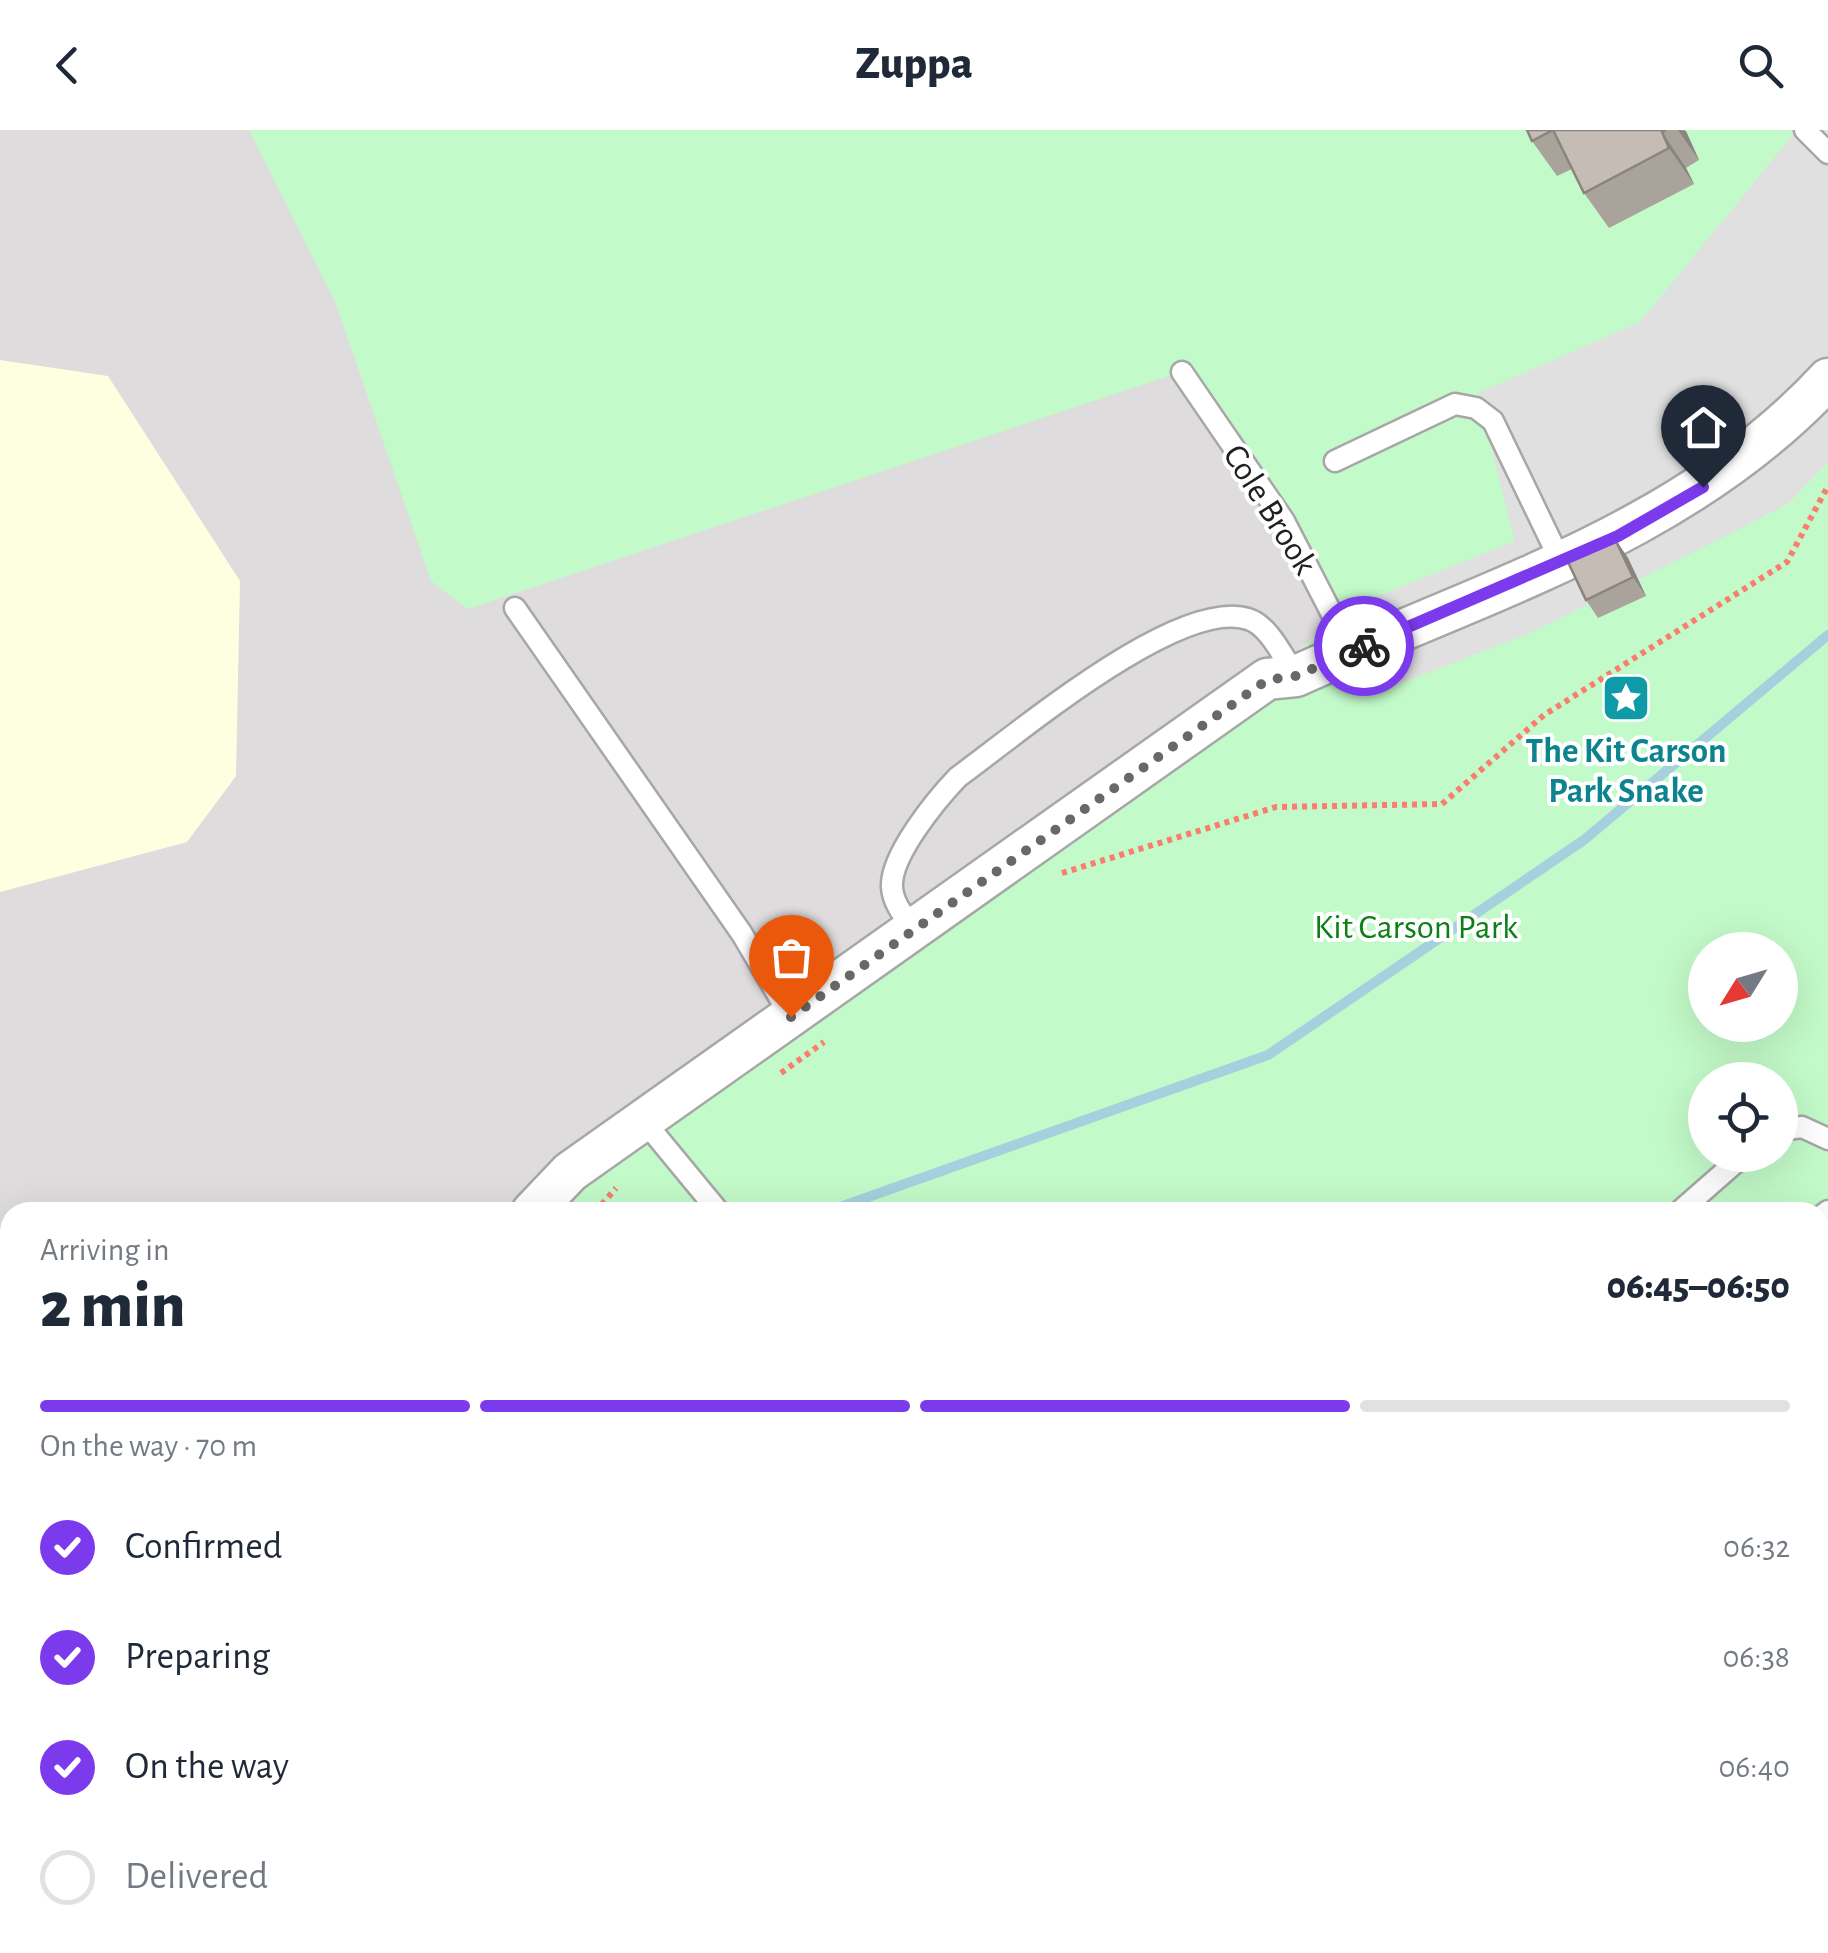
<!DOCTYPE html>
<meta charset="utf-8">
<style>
:root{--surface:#fff;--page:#f2f2f3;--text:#1f2937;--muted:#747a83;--line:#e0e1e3;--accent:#7c3aed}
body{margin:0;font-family:"Alegreya Sans",sans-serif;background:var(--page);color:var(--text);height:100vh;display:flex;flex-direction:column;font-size:38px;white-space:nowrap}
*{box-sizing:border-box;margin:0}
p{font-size:32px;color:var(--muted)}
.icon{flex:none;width:55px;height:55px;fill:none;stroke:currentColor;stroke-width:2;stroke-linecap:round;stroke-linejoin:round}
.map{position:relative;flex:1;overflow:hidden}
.sheet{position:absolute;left:0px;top:1072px;width:1830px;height:752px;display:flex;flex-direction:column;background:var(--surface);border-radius:30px 30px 0 0;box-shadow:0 10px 40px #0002}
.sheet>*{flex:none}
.needle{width:65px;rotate:233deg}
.controls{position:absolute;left:1688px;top:802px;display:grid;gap:20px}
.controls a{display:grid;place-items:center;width:110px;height:110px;border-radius:50%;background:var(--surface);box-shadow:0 10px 40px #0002;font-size:50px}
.pin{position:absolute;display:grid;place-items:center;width:85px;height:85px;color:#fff;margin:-102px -42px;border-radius:50% 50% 50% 0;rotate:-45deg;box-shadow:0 0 10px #0007}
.pin .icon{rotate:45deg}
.courier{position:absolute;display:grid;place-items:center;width:100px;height:100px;margin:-50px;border:8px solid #7c3aed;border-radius:50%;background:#fff;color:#222;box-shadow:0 2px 12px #0007}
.summary em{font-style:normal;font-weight:800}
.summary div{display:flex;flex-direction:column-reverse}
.summary{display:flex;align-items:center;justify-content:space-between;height:170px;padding:0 40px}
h1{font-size:65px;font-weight:800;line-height:75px}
.bar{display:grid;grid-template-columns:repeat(4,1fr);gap:15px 10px;align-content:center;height:120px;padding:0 40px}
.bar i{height:12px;border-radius:8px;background:var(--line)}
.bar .on{background:var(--accent)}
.bar p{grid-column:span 4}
ol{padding:0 40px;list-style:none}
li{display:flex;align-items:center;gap:30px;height:110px}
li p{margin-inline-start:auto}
li .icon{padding:10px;border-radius:50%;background:var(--accent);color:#fff;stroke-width:4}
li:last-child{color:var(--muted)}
li i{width:55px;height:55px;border:5px solid var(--line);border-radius:50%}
header{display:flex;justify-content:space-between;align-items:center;height:130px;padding:0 40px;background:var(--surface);font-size:45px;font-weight:800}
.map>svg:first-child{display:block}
</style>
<header><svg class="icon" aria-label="back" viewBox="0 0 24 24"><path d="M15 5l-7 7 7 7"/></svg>Zuppa<svg class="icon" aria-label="search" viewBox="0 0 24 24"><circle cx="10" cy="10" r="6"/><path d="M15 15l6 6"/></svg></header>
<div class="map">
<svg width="1828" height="1823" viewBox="0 0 1828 1823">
<rect width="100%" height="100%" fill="#f0ede6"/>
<!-- residential -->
<g fill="#dedcdc">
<path d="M0 0H1066L1285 392 1331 493 1222 584 526 1082H10V1815H128L124 1823H0Z"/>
<path d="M1820 1522 1828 1539V1823H1195L1205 1815H1820Z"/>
</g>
<!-- education -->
<g fill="#feffe0">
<path d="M0 230 108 246 240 451 236 646 187 712 0 762Z"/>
<path d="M0 1275 10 1287V1815H65L61 1823H0Z"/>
</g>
<!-- park -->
<g fill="#c3fac9" fill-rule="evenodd">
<path d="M249 0H1828V1539L1820 1522V1082H526L1222 584 1331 494 1324 458 1181 242 468 479 431 451 336 174ZM1705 820H1780V895H1705ZM1705 950H1780V1025H1705Z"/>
<path d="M128 1815H1202L1192 1823H124Z"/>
</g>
<!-- parking -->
<path fill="#e0e0e0" d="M1797 0H1828V332L1789 373 1720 409 1528 504 1389 558 1356 475 1515 411 1478 263 1640 192Z"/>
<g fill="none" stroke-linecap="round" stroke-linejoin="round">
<!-- stream -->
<g stroke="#a6d0de" stroke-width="10">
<path d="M826 1082 1268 925 1584 710 1828 505"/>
<path d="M275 1823 279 1815"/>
</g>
<!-- lane casing -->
<g stroke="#a7a7a7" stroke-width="25">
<g id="lane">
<path d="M1805 0 1828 23"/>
<path d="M1182 242 1284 391 1351 521"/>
<path d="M1335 331 1455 274 1476 278 1493 291 1561 432"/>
<path d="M515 478 742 804 791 887"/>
<path d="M914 800C905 787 893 774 892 757 890 726 936 670 958 647 1015 606 1178 467 1248 489 1269 495 1284 529 1296 546"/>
<path d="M644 991 719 1082"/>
<path d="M1780 1000 1802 997 1828 1009"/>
<path d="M1679 1082 1744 1025"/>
<path d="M1820 1087 1828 1081"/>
</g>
</g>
<!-- street casing -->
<g stroke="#a7a7a7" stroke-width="45">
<g id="street">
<path d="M532 1082 570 1042 1267 549 1296 546C1481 462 1686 403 1828 249"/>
<path d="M123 1823 127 1815"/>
</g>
</g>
<!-- path -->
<g stroke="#fa7e6d" stroke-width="6" stroke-dasharray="5 5" stroke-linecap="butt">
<path d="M1062 743 1276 677 1442 674 1544 585 1787 432 1828 356"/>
<path d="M781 943 824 912"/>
<path d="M595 1082 616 1058"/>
<path d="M1820 1144 1828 1142"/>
<path d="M1820 1273 1828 1250"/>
<path d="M1820 1342 1828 1367"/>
<path d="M172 1823 176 1815"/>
<path d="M801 1823 811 1815"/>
</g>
<!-- lane -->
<use href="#lane" stroke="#fff" stroke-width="20"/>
<!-- street -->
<use href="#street" stroke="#fff" stroke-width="40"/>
</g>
<!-- wall -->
<g fill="#a9a39c">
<path d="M1527 0H1685L1699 30 1686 38 1694 54 1609 98 1584 63 1572 39 1557 46 1532 11Z"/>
<path d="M1615 409 1628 428 1646 466 1598 488 1586 470Z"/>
</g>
<!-- shaded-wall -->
<g fill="#8a847f">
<path d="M1678 0 1686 1 1699 30Z"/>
<path d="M1662 2 1686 38 1694 54 1669 18Z"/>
<path d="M1615 409 1628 428 1646 466 1633 447Z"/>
</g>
<!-- building -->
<g fill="#c5bdb5" stroke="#8a847f" stroke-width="2.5">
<path d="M1527 0H1666L1662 2 1669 18 1584 63 1553 0 1532 11Z"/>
<path d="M1615 409 1633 447 1586 470 1568 432Z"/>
</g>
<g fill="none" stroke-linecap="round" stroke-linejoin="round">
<!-- done -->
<path stroke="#696865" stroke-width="10" stroke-dasharray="0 18" d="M791 887 1267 550 1296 546 1364 516"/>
<!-- route -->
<path stroke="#7c3aed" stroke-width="12" d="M1364 516 1618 406 1703 357"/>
</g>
<!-- icons -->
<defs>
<g id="sight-square" transform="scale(2.5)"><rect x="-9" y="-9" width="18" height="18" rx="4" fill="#0f9aa8" stroke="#fff"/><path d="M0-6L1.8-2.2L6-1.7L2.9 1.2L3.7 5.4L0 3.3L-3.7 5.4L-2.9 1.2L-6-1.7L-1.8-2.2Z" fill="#fff"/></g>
</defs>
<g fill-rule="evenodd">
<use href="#sight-square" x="1626" y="568"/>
</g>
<g text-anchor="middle" stroke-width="8" stroke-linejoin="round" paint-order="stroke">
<!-- street labels -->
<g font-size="35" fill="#202020" stroke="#fff">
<text transform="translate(1271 379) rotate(58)" y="12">Cole Brook</text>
</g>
<!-- culture labels -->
<g font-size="35" font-weight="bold" fill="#0d838f" stroke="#fff">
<text x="1626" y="632">The Kit Carson<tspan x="1626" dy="40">Park Snake</tspan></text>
</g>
<!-- park labels -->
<g font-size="35" fill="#0c7f17" stroke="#fff">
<text x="1416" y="808">Kit Carson Park</text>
</g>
</g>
</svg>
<div class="controls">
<a><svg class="needle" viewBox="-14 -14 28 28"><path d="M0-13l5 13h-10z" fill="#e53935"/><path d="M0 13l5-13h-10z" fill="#747a83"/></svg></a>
<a><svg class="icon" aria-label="locate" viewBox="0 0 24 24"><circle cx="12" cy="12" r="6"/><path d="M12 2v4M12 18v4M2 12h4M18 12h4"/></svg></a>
</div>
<div class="pin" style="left:791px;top:887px;background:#ea580c"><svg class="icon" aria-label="bag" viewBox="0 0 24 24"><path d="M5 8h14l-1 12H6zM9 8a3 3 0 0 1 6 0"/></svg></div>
<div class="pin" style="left:1703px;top:357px;background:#1f2937"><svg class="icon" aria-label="home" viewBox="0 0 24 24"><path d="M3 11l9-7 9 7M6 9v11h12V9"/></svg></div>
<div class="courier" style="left:1364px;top:516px"><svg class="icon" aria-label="bike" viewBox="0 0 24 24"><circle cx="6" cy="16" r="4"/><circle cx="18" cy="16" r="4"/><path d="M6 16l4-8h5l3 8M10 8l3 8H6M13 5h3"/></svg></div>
<section class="sheet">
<div class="summary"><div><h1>2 min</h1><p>Arriving in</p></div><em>06:45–06:50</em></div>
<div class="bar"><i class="on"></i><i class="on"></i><i class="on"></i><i></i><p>On the way · 70 m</p></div>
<ol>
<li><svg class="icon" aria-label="check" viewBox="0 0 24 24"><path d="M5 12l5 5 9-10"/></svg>Confirmed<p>06:32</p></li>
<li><svg class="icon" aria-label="check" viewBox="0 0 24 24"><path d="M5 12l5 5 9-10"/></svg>Preparing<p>06:38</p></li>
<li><svg class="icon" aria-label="check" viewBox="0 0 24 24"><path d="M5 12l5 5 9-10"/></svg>On the way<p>06:40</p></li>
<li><i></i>Delivered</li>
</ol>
</section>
</div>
